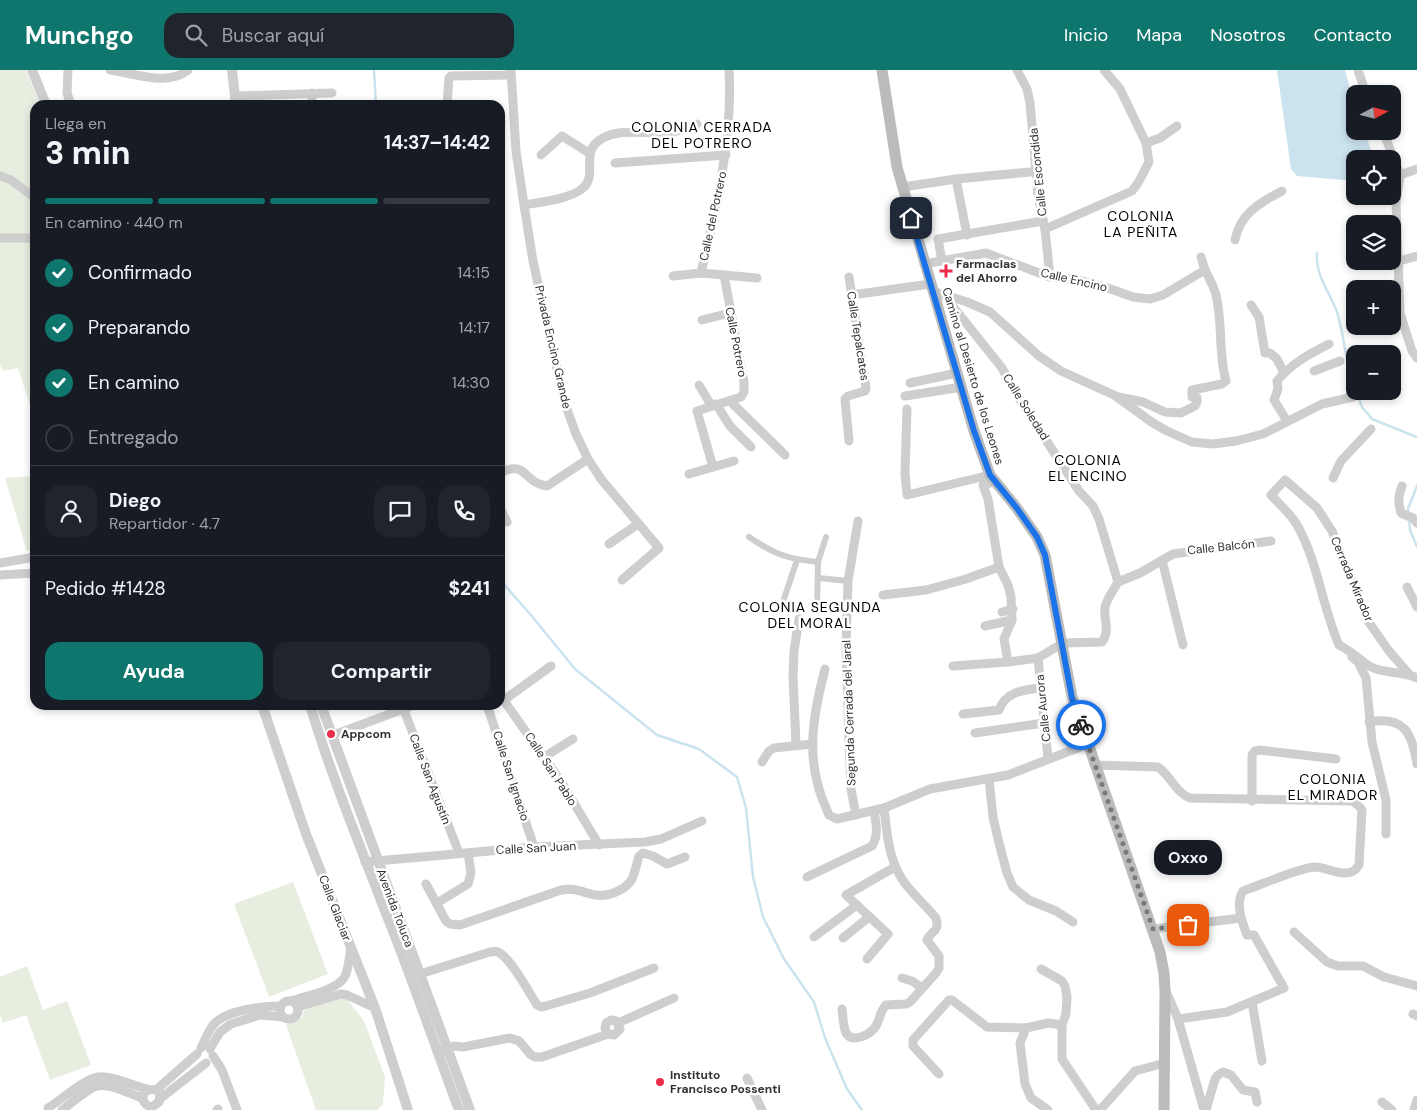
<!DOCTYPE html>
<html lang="es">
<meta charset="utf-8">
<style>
:root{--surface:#171b24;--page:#20242c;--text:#f1f3f6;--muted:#9ea1a6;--line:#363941;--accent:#0f766e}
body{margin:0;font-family:"DM Sans",sans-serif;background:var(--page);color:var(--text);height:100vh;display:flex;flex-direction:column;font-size:19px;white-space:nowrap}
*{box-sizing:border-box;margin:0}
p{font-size:16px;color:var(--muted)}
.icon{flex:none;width:28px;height:28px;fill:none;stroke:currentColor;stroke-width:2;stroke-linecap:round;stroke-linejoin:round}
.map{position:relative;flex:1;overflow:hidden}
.sheet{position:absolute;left:30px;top:30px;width:475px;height:610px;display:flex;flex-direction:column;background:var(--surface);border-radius:15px;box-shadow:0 2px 8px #0003}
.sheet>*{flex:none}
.needle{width:32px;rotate:83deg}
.controls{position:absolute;left:1346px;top:15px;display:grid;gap:10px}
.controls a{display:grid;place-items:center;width:55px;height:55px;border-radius:10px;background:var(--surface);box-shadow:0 2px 8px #0003;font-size:25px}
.pin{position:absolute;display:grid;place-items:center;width:42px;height:42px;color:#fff;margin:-21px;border-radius:10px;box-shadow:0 2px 8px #0006}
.courier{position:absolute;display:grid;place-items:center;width:50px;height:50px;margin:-25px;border:4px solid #1a73e8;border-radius:50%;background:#fff;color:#222;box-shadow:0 1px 6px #0007}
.bubble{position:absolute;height:35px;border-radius:15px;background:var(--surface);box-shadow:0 2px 8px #0003;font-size:16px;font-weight:700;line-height:35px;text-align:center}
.head em{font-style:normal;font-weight:700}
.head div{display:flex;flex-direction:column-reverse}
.head{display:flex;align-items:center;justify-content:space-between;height:85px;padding:0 15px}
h1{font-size:32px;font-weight:700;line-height:38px}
.bar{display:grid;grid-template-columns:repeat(4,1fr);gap:8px 5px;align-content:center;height:60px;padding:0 15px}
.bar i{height:6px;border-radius:4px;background:var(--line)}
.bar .current{background:var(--accent)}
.bar p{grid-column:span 4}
.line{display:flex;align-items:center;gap:12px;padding:0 15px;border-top:1px solid var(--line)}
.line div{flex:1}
.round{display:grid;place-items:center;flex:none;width:52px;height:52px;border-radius:15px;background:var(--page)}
ol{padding:0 15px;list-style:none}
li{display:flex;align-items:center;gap:15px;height:55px}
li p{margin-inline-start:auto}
li .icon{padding:5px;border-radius:50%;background:var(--accent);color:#fff;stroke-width:4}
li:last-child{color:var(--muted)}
li i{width:28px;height:28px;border:2px solid var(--line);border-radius:50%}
.button{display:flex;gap:10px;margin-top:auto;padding:10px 15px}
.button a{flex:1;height:58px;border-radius:15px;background:var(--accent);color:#fff;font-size:20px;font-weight:700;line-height:58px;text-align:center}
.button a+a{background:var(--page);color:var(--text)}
header{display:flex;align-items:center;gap:30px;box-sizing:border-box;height:70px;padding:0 25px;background:var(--accent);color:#fff}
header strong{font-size:24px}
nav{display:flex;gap:28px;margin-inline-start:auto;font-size:18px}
.search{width:350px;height:45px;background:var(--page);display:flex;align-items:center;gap:12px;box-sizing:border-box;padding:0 18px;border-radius:15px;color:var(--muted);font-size:19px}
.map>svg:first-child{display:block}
</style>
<header>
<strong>Munchgo</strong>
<div class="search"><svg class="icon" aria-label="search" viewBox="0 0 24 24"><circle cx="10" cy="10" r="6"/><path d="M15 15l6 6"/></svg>Buscar aquí</div>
<nav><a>Inicio</a><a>Mapa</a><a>Nosotros</a><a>Contacto</a></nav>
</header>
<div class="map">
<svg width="1417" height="1040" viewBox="0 0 1417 1040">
<rect width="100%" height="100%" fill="#fff"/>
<!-- green -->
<g fill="#e8eedf">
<path d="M0 0H26L40 35H35V350L18 298 3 301 0 294Z"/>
<path d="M35 406V480L27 481 5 408Z"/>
<path d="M293 812 328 904 269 927 234 834Z"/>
<path d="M27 896 43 940 67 931 91 995 50 1010 26 945 3 953 0 944V907Z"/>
<path d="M339 928 347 929 364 951 385 1007 383 1034 378 1040H316L286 955 302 947 303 941Z"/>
</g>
<!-- water -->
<path fill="#cbe3ee" d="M1277 0H1345L1355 37V61H1364L1372 82 1371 89H1355V111L1297 106 1291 99Z"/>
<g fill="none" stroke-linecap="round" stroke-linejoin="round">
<!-- stream -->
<g stroke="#cbe3ee" stroke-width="2.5">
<path d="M374 0 376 35"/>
<path d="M1317 183C1315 205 1330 223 1337 242 1345 267 1345 294 1355 319"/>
<path d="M1356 321 1362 337 1372 349 1417 367"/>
<path d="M1408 442V439L1417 416"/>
<path d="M1409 448 1410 460 1417 477"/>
<path d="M500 510 531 545 575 599 657 665 699 679 737 707 746 738 753 807 763 847 784 889 814 932 825 968 847 1019 862 1040"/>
</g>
<!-- pedestrian -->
<g stroke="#cecece" stroke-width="6">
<path d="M749 467C774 484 787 489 818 492"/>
<path d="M818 508 848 511"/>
<path d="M783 532 797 490"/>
<path d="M817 541 818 492 826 467"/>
</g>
<!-- minor -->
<g stroke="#cecece" stroke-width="9">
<path d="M68 0 67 23 71 35"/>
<path d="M110 0C134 3 167 17 188 0"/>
<path d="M511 0 516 81 524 135 533 191 564 331 576 364 588 389 601 409 659 478 622 510"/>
<path d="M1017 0 1027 19 1030 33 1038 125 1045 159 1050 207"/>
<path d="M1358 0 1366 24"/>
<path d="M312 23V35"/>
<path d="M235 26 332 23"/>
<path d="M447 35 449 8 451 6 511 5"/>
<path d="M1383 61 1400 105 1396 133 1400 243 1412 281 1417 288"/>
<path d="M1146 73 1160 68 1177 56"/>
<path d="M541 85 562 66 589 83"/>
<path d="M615 93 726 85"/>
<path d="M1400 105 1417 99"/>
<path d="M0 106 11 110 35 128"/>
<path d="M956 109 967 165"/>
<path d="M903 117 956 109 1030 102"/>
<path d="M524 135C540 132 571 129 583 118 599 104 578 81 603 68 629 54 665 72 697 54"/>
<path d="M1045 159 1132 121 1138 113 1149 92 1146 73 1120 19 1104 0"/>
<path d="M0 168H35"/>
<path d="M1235 170C1240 144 1259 133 1282 121"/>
<path d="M942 191 938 169 1043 151"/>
<path d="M1399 191 1417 186"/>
<path d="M924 194 986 183 1050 207 1078 210 1105 217 1133 227 1150 229 1163 225 1205 200 1201 187"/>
<path d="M701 203C716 136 733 69 729 0"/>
<path d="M673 206 701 203 757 208"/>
<path d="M933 221 967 232 990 242 1039 286 1061 301 1114 325 1153 353 1167 361 1192 372 1213 374 1236 371 1263 364 1322 334 1353 327"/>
<path d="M943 224 1002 298 1018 327 1079 421 1093 436 1099 449 1118 512"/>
<path d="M852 225 930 214"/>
<path d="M1251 235 1259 247 1265 283H1270L1277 289 1284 303"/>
<path d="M702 250 730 243"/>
<path d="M1314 301 1340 291"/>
<path d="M910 313 957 303"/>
<path d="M699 315 711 335"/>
<path d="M905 326 962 317"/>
<path d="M1119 327 1143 332 1165 342 1181 343 1195 336 1197 332V328L1192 327V320L1222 314 1226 311C1218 283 1223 253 1216 225 1214 217 1209 208 1205 200"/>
<path d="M730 331 785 385"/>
<path d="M716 334 730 356 751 377"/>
<path d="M907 339 905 403 907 425 990 405"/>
<path d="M1287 351 1274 330 1278 319 1277 311C1291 294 1309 284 1329 274"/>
<path d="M849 371 845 329 848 326 865 321 866 318 849 207"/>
<path d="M713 397 697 341 741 327 744 322V312L724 205"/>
<path d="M500 403C527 389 523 413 547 416L588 389"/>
<path d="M689 404 734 391"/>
<path d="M1333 408 1341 391 1371 359"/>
<path d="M994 412 983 415 988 429 999 497 1008 515 1011 527 1012 550 1004 569 1008 592"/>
<path d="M1402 416C1398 426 1398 433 1401 443L1413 448 1417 453"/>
<path d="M500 438 507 452"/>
<path d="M609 474 638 454"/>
<path d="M1162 490 1183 575"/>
<path d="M0 493 35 487"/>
<path d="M0 505 35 503"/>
<path d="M1118 512 1140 503 1173 484 1271 471"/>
<path d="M1407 517 1417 537"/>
<path d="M883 525 926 520 966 509 999 497"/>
<path d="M1002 542 1013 539"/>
<path d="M985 556 1012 550"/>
<path d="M1352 587 1358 592 1366 608 1372 672 1386 730V764"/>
<path d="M1038 588 1048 688"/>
<path d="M953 596 1008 592 1038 588 1063 573 1102 572C1111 560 1103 550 1105 537 1107 528 1114 520 1118 512"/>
<path d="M825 599C815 637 807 677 818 715 820 725 825 735 829 745L837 749 884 738 930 719 1008 705 1088 674"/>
<path d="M1409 604 1389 581 1368 551 1332 461 1317 438 1285 410 1271 425C1280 435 1291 444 1297 455 1318 492 1322 536 1339 575 1351 581 1360 590 1371 597 1385 604 1403 601 1417 608"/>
<path d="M500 625 562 713 599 775"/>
<path d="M504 630 551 596"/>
<path d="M402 635 459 783"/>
<path d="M487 635 534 777"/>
<path d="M963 644 999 640C1006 621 1024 620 1041 618"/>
<path d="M1369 652C1404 646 1412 662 1417 694"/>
<path d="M975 663 1044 653"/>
<path d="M331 666 414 635"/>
<path d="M796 675 793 607 794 581 799 549"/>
<path d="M544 687 573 669"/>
<path d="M762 692 769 681 774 678 812 674"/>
<path d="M1096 695 1158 697C1170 705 1176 723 1190 728L1352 731 1358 735 1362 740 1359 795C1349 812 1329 797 1315 797 1298 798 1261 815 1243 821 1235 834 1242 852 1247 865H1254L1284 918 1227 942 1178 949"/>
<path d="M989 709 993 747 999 773 1007 803 1013 817 1029 830 1056 841 1073 852"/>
<path d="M1252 731V685L1255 681 1259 680 1336 689"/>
<path d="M856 745 851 719 849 672 846 577 848 511 858 451"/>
<path d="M365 792 534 777 645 772 661 769 702 751"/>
<path d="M807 807 872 776C879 765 876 753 874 741"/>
<path d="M426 814 446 851 450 854 460 855 561 820C574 817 584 823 596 825 608 827 626 820 632 809 635 802 637 793 639 786L643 783 653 786 667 794 685 787"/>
<path d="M437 833 468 814 471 803 468 783"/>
<path d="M1153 859 1241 848"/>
<path d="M1294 862 1327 892 1338 896H1363L1384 907 1417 916"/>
<path d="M814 867 857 835"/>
<path d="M843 868 869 847"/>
<path d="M867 889 888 864 846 825 895 797"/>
<path d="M1041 899 1062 911 1065 916 1067 927 1066 944 1062 955V989L1096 1040"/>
<path d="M420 904 490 882C493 882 496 881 498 882 510 887 530 924 537 935L542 937 590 923 654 898"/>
<path d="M902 908 912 911 922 918"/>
<path d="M1166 921 1178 949 1204 1040"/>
<circle cx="289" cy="940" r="9"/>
<path d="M291 931C305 926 339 920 345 906 349 898 349 887 351 878"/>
<path d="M1252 932 1262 991"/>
<path d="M298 937 341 924 347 925 375 938"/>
<path d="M842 939C843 947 843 956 846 963 853 974 871 964 876 956 880 949 880 941 886 935L906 934 910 932 936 903 939 898V886L927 870C931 860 940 863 936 848 927 837 916 827 907 816 889 794 887 765 884 738"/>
<path d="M1413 944 1417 946"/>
<path d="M618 953 674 928"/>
<path d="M201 978C205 970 208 961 214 954 227 940 263 936 281 936"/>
<path d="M210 979 220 962 231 954 260 945 283 947"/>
<path d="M438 982 454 976 463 977 510 968 519 971 531 985 535 987H542L608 964 614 965 620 959 616 951 611 950 606 953 605 959 608 964"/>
<path d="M213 986 222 1000 237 1040"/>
<path d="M939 1004 913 976V970L949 930H952L987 957 1026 958"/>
<path d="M747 1008 762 1040"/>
<path d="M156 1020 160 1023 159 1032 152 1037C137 1034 142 1016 156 1020L197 984"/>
<path d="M161 1028 206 993"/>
<path d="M1382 1032 1392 1040"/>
<path d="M48 1038C61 1030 84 1009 98 1007 111 1005 134 1016 147 1019"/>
<path d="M62 1040C102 1009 96 1010 142 1028"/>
<path d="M217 1040 218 1039"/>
<path d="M1048 1040 1031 1028 1025 1014 1020 973 1026 958 1048 953 1062 955"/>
<path d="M1100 1040 1135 1001 1165 993"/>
<path d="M1206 1040 1215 1009 1218 1005 1223 1002 1231 1005 1243 1020 1255 1022 1257 1032"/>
<path d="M1414 1040 1417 1030"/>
</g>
<!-- tertiary -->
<g stroke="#cecece" stroke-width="10">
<path d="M32 0 46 35"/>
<path d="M232 0 236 35"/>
<path d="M262 635 306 764 375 938 408 1040"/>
<path d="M310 635C331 705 359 773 385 841 412 907 434 974 459 1040"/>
<path d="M321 635 470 1040"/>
</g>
<!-- secondary -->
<path stroke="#bbb" stroke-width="11" d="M882 0 897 97 974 361 990 405 1016 437 1037 467 1045 485 1072 627 1160 882 1164 903 1165 921 1164 1040"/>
</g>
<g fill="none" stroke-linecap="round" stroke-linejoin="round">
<!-- done -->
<path stroke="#797979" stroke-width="5" stroke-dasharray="0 9" d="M1081 655 1153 859 1188 855"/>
<!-- route -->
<path stroke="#1a73e8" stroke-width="6" d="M911 148 974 361 990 405 1016 437 1037 467 1045 485 1072 628 1081 655"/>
</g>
<!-- markers -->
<g fill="#ed2e4a" stroke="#fff" stroke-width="2">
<path d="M943.5 193.5h5v5h5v5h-5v5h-5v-5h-5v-5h5z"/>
<circle cx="331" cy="664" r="5"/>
<circle cx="660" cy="1012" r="5"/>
</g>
<g text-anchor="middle" stroke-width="5" stroke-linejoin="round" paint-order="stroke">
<!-- street labels -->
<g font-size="12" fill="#313131" stroke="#fff">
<text transform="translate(1038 102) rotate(-96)" y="4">Calle Escondida</text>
<text transform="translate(713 146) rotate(-78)" y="4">Calle del Potrero</text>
<text transform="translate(1074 210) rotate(13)" y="4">Calle Encino</text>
<text transform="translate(858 266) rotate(81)" y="4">Calle Tepalcates</text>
<text transform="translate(736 272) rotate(79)" y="4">Calle Potrero</text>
<text transform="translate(553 277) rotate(77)" y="4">Privada Encino Grande</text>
<text transform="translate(973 306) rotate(73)" y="4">Camino al Desierto de los Leones</text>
<text transform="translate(1026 337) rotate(58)" y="4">Calle Soledad</text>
<text transform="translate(1221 477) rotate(-6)" y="4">Calle Balcón</text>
<text transform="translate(1352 509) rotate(67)" y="4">Cerrada Mirador</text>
<text transform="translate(1043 638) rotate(-96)" y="4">Calle Aurora</text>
<text transform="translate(849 643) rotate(-92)" y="4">Segunda Cerrada del Jaral</text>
<text transform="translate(551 699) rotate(57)" y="4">Calle San Pablo</text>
<text transform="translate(511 706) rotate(72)" y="4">Calle San Ignacio</text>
<text transform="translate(430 709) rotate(69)" y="4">Calle San Agustín</text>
<text transform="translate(536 778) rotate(-3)" y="4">Calle San Juan</text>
<text transform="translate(335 838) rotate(69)" y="4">Calle Glaciar</text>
<text transform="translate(395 838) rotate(69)" y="4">Avenida Toluca</text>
</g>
<!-- poi labels -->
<g font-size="12" font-weight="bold" fill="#313131" stroke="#fff" text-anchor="start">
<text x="956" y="198">Farmacias<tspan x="956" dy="14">del Ahorro</tspan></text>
<text x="341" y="668">Appcom</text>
<text x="670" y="1009">Instituto<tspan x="670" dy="14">Francisco Possenti</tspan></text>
</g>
<!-- neighbourhood labels -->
<g font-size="14" letter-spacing="1" fill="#000" stroke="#fff">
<text x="702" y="62">COLONIA CERRADA<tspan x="702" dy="16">DEL POTRERO</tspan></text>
<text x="1141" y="151">COLONIA<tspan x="1141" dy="16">LA PEÑITA</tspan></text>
<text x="1088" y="395">COLONIA<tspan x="1088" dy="16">EL ENCINO</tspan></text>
<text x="810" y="542">COLONIA SEGUNDA<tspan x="810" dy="16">DEL MORAL</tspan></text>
<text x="1333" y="714">COLONIA<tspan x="1333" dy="16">EL MIRADOR</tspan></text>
</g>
</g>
</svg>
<div class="controls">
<a><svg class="needle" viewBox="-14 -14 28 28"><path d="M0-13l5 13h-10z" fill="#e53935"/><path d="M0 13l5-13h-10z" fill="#9ea1a6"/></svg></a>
<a><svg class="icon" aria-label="locate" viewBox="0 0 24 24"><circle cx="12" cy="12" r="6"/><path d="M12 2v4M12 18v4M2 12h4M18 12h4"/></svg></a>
<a><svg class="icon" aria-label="layers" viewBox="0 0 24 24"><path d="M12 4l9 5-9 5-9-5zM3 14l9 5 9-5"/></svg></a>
<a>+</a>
<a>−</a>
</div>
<div class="pin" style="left:1188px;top:855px;background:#ea580c"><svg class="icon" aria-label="bag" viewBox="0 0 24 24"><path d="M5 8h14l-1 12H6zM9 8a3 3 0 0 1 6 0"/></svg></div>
<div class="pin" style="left:911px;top:148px;background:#1f2937"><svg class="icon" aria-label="home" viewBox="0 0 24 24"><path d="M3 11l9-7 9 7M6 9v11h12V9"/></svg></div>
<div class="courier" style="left:1081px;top:655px"><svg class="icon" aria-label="bike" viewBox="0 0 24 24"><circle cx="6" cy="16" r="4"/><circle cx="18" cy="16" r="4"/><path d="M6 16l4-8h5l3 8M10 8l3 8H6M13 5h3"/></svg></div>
<div class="bubble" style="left:1154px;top:770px;width:68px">Oxxo</div>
<section class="sheet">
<div class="head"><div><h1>3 min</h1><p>Llega en</p></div><em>14:37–14:42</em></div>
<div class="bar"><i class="current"></i><i class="current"></i><i class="current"></i><i></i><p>En camino · 440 m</p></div>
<ol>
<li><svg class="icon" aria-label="check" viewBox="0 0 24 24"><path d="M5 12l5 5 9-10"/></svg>Confirmado<p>14:15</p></li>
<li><svg class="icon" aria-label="check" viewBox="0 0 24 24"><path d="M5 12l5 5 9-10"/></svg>Preparando<p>14:17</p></li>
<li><svg class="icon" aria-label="check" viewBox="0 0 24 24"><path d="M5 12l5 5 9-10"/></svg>En camino<p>14:30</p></li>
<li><i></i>Entregado</li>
</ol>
<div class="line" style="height:90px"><a class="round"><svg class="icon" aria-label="person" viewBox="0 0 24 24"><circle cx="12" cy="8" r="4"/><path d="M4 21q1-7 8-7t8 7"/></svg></a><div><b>Diego</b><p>Repartidor · 4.7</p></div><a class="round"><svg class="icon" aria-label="chat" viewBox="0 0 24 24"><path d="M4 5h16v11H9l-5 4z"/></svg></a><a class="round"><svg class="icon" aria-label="phone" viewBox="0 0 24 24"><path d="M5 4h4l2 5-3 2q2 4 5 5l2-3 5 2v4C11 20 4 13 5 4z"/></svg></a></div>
<div class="line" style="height:65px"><div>Pedido #1428</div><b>$241</b></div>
<div class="button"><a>Ayuda</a><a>Compartir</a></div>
</section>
</div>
